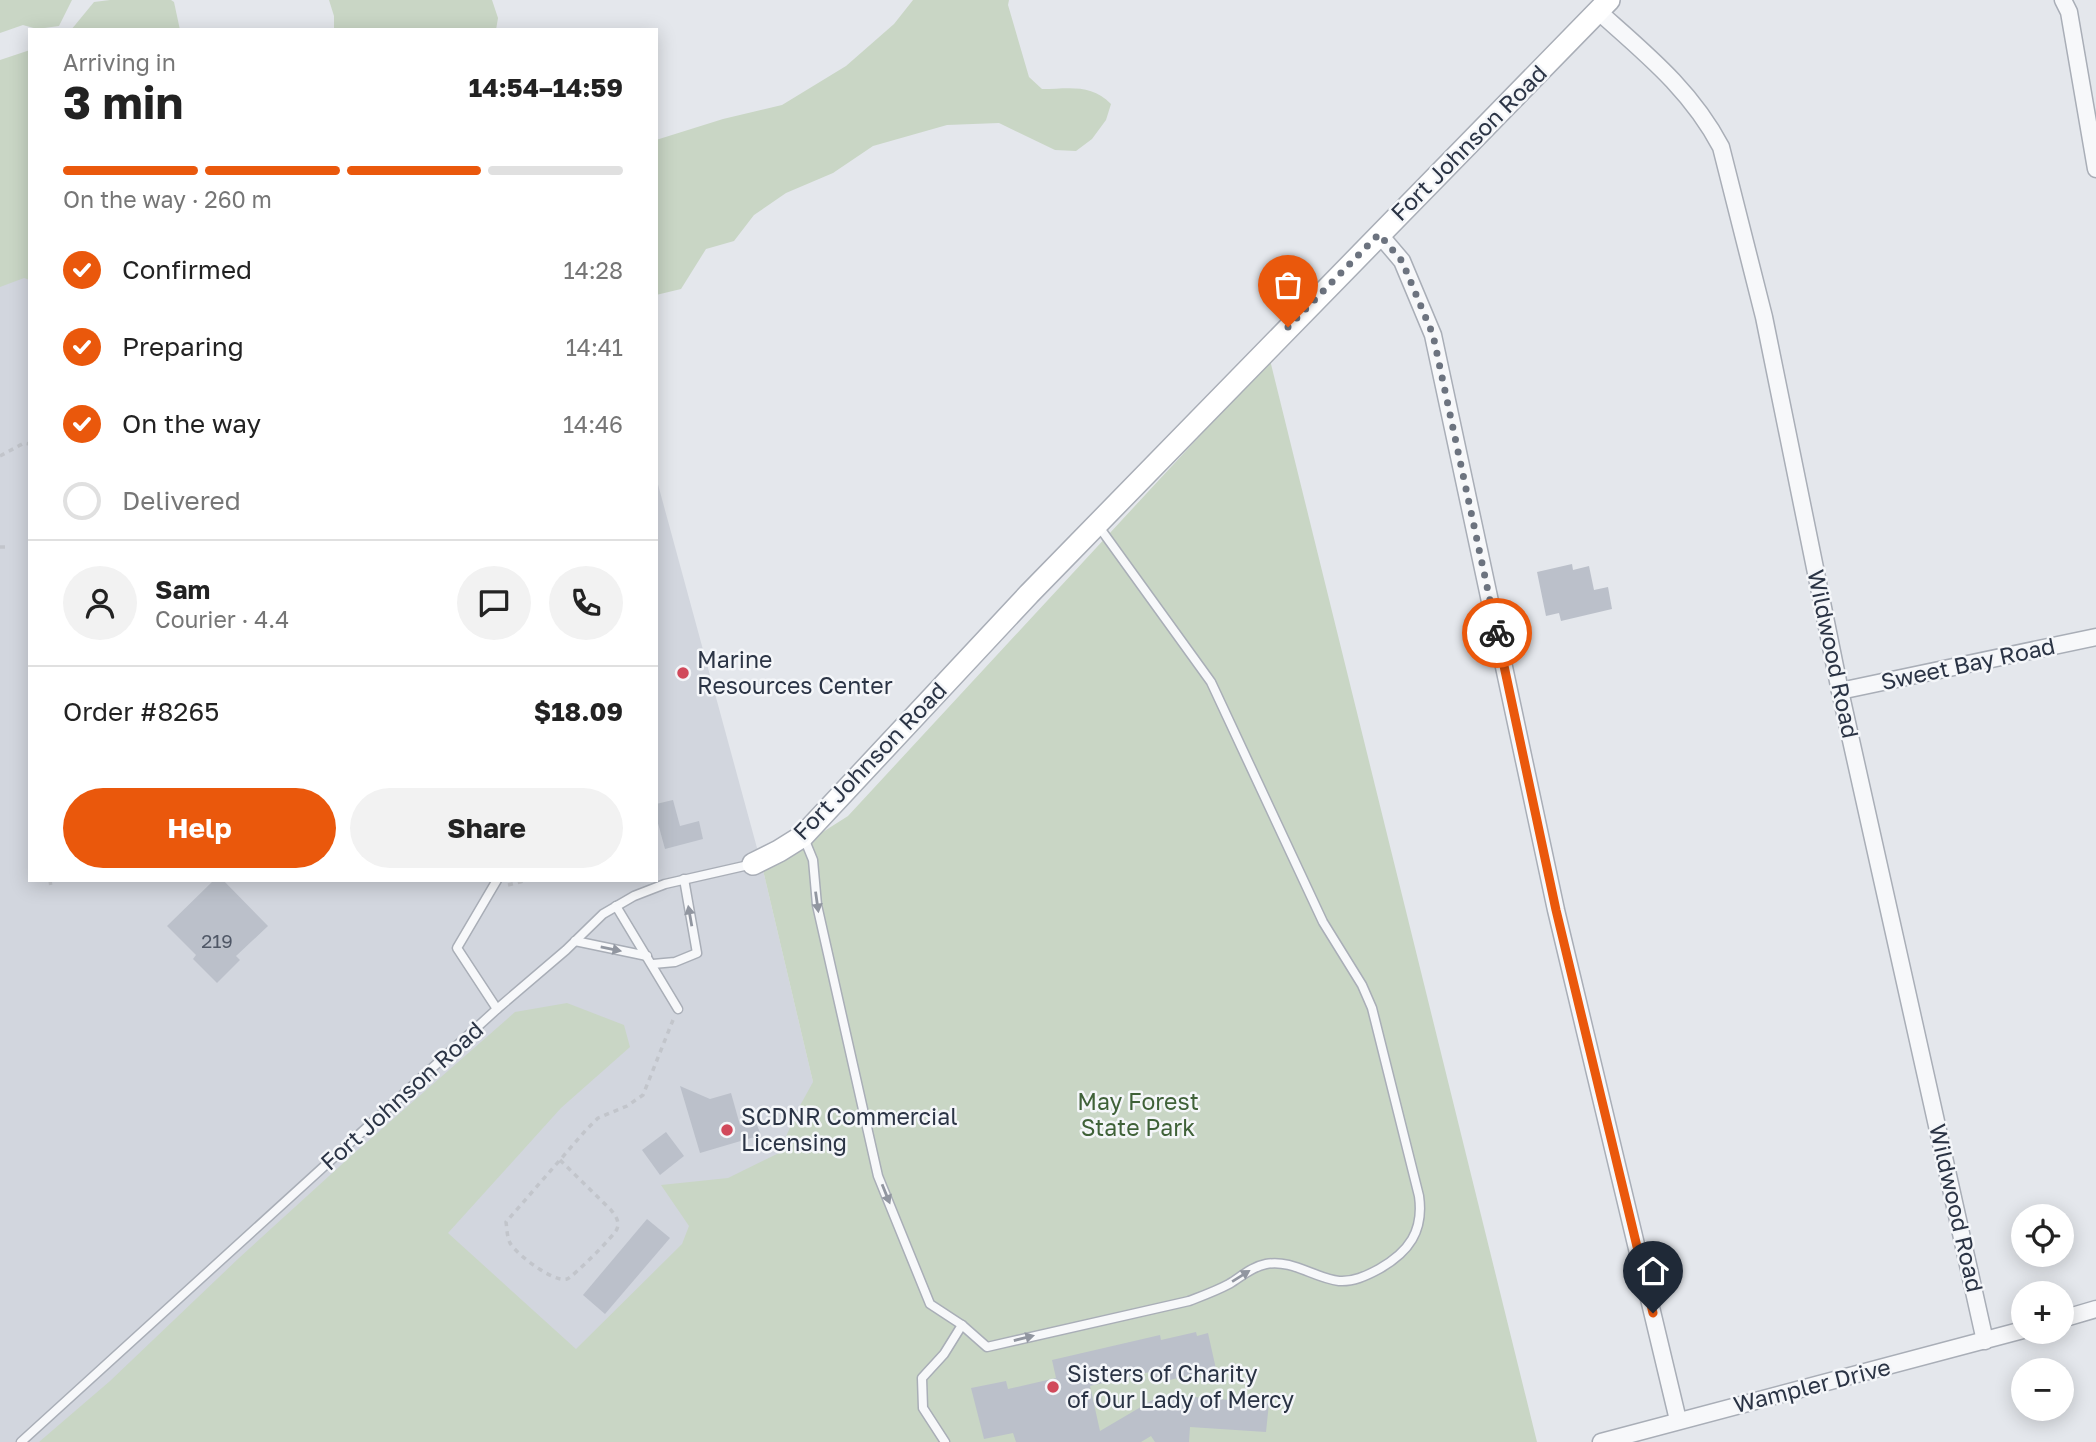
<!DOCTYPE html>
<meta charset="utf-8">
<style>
:root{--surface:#fff;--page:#f2f2f2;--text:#222;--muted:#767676;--line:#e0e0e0;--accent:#ea580c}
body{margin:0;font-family:"Golos Text",sans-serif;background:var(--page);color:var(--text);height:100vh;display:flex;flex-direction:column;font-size:26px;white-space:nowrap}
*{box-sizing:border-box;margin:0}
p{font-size:23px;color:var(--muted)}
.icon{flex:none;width:38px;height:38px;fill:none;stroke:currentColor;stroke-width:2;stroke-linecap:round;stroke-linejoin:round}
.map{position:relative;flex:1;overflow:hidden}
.panel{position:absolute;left:28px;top:28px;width:630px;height:854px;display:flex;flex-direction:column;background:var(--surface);border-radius:0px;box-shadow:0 4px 18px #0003}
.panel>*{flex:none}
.buttons{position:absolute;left:2011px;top:1204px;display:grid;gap:14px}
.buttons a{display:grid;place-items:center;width:63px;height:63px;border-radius:50%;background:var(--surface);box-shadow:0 4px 18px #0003;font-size:35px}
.pin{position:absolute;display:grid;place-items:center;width:60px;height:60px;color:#fff;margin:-72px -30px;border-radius:50% 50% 50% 0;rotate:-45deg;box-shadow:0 0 7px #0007}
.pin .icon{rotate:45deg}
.courier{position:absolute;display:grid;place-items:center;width:70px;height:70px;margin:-35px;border:5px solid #ea580c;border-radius:50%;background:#fff;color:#222;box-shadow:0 2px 9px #0007}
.headline em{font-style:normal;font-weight:700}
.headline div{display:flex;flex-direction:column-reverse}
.headline{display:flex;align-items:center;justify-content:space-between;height:119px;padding:0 35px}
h1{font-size:46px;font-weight:700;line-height:52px}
.bar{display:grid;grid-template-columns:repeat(4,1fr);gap:10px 7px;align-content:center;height:84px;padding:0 35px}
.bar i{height:9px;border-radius:5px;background:var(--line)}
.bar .selected{background:var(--accent)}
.bar p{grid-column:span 4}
.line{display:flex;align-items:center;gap:18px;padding:0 35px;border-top:2px solid var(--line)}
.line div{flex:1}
.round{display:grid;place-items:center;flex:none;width:74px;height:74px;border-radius:37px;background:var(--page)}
ol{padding:0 35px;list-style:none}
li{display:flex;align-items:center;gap:21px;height:77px}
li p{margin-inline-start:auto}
li .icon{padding:7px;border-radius:50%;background:var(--accent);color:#fff;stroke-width:4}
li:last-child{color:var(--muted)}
li i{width:38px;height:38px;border:4px solid var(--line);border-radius:50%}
.button{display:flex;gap:14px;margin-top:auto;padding:14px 35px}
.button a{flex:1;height:80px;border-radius:42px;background:var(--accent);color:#fff;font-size:28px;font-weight:700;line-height:80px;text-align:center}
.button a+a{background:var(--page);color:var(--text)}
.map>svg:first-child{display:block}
</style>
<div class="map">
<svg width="2096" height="1442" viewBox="0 0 2096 1442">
<rect width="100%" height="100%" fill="#e4e7ec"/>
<!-- built -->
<path fill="#d2d6de" d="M0 155 30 161V880H656V477L763 870 898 1442H0Z"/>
<!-- green -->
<g fill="#c9d6c5">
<path d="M0 0H72L59 26 37 29 23 25 0 33Z"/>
<path d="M110 0H171L174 2 180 30H71L94 2Z"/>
<path d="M329 0H492L498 18 496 30H334V16Z"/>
<path d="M913 0H1009L1008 5 1029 77 1042 89C1068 89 1091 83 1111 104L1106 120 1092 139 1076 151 1055 150 999 123 947 125 873 146 833 173 786 193 754 215 734 241 706 249 681 289 656 295V140L723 119 782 105 846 66 894 24Z"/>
<path d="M30 50V280L24 278 0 287V60Z"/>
<path d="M1270 360 1537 1442H39L110 1381 239 1258 351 1156 515 1012 567 1003 624 1025 630 1047 561 1108 448 1233 576 1349 682 1244 689 1226 661 1185 728 1178 779 1153 797 1111 813 1082 763 870 848 816Z"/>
</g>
<!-- building -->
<g fill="#bbc0ca">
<path d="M1572 564 1573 570 1589 566 1594 590 1608 587 1612 609 1561 621 1559 613 1546 616 1537 572Z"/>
<path d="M673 800 680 826 699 821 703 839 665 849 656 816V804Z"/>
<path d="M214 880H223L268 926 236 956 240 960 217 983 193 959 196 955 167 926Z"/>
<path d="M680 1086 710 1099 731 1093 740 1125 755 1120 761 1135 700 1153Z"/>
<path d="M666 1132 684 1156 660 1175 642 1150Z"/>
<path d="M647 1219 670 1238 605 1314 583 1295Z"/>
<path d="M1196 1332 1197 1336 1208 1333 1216 1369 1153 1384 1150 1372 1090 1386 1100 1431 1156 1398 1155 1394 1269 1403 1266 1432 1190 1427 1189 1442H1155L1151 1436 1141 1442H1016L1013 1433 984 1439 971 1388 1006 1381 1008 1389 1056 1378 1052 1360 1160 1335 1161 1340Z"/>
</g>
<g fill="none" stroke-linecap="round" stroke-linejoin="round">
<!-- lane casing -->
<g stroke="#a9aeb7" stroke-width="11">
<g id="lane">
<path d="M804 838 813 860 817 905 878 1176 930 1304 962 1325 987 1347 1189 1301C1202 1296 1216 1291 1229 1284 1241 1277 1251 1267 1266 1264 1292 1259 1314 1278 1339 1281 1353 1282 1366 1276 1379 1269 1409 1252 1424 1231 1419 1196L1372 1008 1362 985 1323 922 1211 682 1097 524"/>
<path d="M497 880 457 948 497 1009"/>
<path d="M616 906 678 1009"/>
<path d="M575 941 647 956"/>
<path d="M653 964 675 962 697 953 684 879"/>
<path d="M21 1442 497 1009 566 950 603 914 634 896 665 884 753 864"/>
<path d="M945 1442 923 1408 922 1378 944 1354 962 1325"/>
</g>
</g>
<!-- street casing -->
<g stroke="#a9aeb7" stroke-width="19">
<g id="street">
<path d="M2063 0 2069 12 2096 169"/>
<path d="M1599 12C1646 54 1691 90 1721 147L1764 317 1840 691 1985 1341"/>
<path d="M1379 234 1402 261 1433 335 1556 910 1678 1420"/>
<path d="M1840 691 2096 637"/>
<path d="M2062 1319 2096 1309"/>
<path d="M1601 1442 2023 1330"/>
</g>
</g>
<!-- secondary casing -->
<g stroke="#a9aeb7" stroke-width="24">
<path id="secondary" d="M753 864 779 851 803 836 1029 594 1609 0"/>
</g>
<!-- path -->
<g stroke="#c2c5cb" stroke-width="3.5" stroke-dasharray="5 5" stroke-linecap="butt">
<path d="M0 456 24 443 30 444"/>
<path d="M0 547H5"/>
<path d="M50 880 51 887"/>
<path d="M508 885 528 880"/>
<path d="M560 1160 611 1210C615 1215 620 1221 617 1229 614 1236 574 1276 567 1279 554 1283 517 1255 510 1243 507 1237 507 1229 506 1222L586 1130 598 1118 627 1106 643 1095 673 1020"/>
</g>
<!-- lane -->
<use href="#lane" stroke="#f7f8fa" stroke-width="8"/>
<!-- street -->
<use href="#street" stroke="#f7f8fa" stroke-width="16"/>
<!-- secondary -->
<use href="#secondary" stroke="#fff" stroke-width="21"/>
</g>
<!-- one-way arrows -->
<defs><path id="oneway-solid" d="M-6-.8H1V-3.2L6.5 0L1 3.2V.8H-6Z" transform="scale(1.75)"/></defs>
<g fill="#9196a0">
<use href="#oneway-solid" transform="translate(817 902) rotate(82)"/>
<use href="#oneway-solid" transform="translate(690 916) rotate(-100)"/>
<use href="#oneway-solid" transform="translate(611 949) rotate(11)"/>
<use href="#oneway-solid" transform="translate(886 1194) rotate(68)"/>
<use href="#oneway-solid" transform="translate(1241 1276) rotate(-32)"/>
<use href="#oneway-solid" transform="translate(1024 1338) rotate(-14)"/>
</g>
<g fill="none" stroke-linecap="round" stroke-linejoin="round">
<!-- done -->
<path stroke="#6c737f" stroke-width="7" stroke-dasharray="0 12.6" d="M1288 327 1379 234 1402 261 1433 335 1497 633"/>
<!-- route -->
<path stroke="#ea580c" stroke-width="9" d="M1497 633 1556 910 1653 1313"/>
</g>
<!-- markers -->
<g fill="#d1495b" stroke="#f4f6f9" stroke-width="2.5">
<circle cx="683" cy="673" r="7"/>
<circle cx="727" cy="1130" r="7"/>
<circle cx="1053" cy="1387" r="7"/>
</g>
<g text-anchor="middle" stroke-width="5" stroke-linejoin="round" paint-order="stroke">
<!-- number labels -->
<g font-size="19" fill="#4f5766">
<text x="217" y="948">219</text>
</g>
<!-- street labels -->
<g font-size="23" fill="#2b3445" stroke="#f4f6f9">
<text transform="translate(1469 143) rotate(-45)" y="8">Fort Johnson Road</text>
<text transform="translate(1833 654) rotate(78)" y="8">Wildwood Road</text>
<text transform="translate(1968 664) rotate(-12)" y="8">Sweet Bay Road</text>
<text transform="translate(870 761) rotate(-46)" y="8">Fort Johnson Road</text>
<text transform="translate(402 1096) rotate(-42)" y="8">Fort Johnson Road</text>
<text transform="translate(1956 1208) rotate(77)" y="8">Wildwood Road</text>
<text transform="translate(1812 1386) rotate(-14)" y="8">Wampler Drive</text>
</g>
<!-- poi labels -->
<g font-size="23" fill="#2b3445" stroke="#f4f6f9" text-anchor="start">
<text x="697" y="668">Marine<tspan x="697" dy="26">Resources Center</tspan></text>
<text x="741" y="1125">SCDNR Commercial<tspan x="741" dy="26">Licensing</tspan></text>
<text x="1067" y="1382">Sisters of Charity<tspan x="1067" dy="26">of Our Lady of Mercy</tspan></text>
</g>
<!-- park labels -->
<g font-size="23" fill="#3f6138" stroke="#f4f6f9">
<text x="1138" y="1110">May Forest<tspan x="1138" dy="26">State Park</tspan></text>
</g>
</g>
</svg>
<div class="buttons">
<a><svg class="icon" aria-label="locate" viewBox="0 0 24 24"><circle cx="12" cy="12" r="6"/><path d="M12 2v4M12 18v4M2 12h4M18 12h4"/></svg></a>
<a>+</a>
<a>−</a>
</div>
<div class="pin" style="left:1288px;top:327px;background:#ea580c"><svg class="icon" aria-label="bag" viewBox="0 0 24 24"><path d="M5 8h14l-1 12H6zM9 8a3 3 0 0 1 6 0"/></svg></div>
<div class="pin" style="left:1653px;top:1313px;background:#1f2937"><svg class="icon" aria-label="home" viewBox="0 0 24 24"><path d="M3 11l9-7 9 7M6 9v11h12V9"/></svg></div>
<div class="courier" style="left:1497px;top:633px"><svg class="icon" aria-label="bike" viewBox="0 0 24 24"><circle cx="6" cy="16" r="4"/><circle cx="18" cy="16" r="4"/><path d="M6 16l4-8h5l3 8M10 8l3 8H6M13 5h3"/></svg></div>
<section class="panel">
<div class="headline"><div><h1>3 min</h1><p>Arriving in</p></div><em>14:54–14:59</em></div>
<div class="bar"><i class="selected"></i><i class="selected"></i><i class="selected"></i><i></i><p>On the way · 260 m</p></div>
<ol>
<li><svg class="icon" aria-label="check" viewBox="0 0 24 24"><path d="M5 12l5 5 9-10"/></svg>Confirmed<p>14:28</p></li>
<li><svg class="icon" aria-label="check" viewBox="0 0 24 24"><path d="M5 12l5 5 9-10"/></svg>Preparing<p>14:41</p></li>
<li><svg class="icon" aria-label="check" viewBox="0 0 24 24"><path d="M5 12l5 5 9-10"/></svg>On the way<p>14:46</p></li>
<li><i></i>Delivered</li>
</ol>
<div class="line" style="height:126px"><a class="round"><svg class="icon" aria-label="person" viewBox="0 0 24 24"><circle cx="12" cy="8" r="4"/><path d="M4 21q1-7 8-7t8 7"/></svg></a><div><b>Sam</b><p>Courier · 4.4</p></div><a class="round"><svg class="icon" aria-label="chat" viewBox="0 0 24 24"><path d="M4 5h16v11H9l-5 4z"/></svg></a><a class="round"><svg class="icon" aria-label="phone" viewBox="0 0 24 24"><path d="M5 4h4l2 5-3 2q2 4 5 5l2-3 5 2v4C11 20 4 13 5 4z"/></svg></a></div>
<div class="line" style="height:91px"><div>Order #8265</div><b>$18.09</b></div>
<div class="button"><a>Help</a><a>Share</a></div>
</section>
</div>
